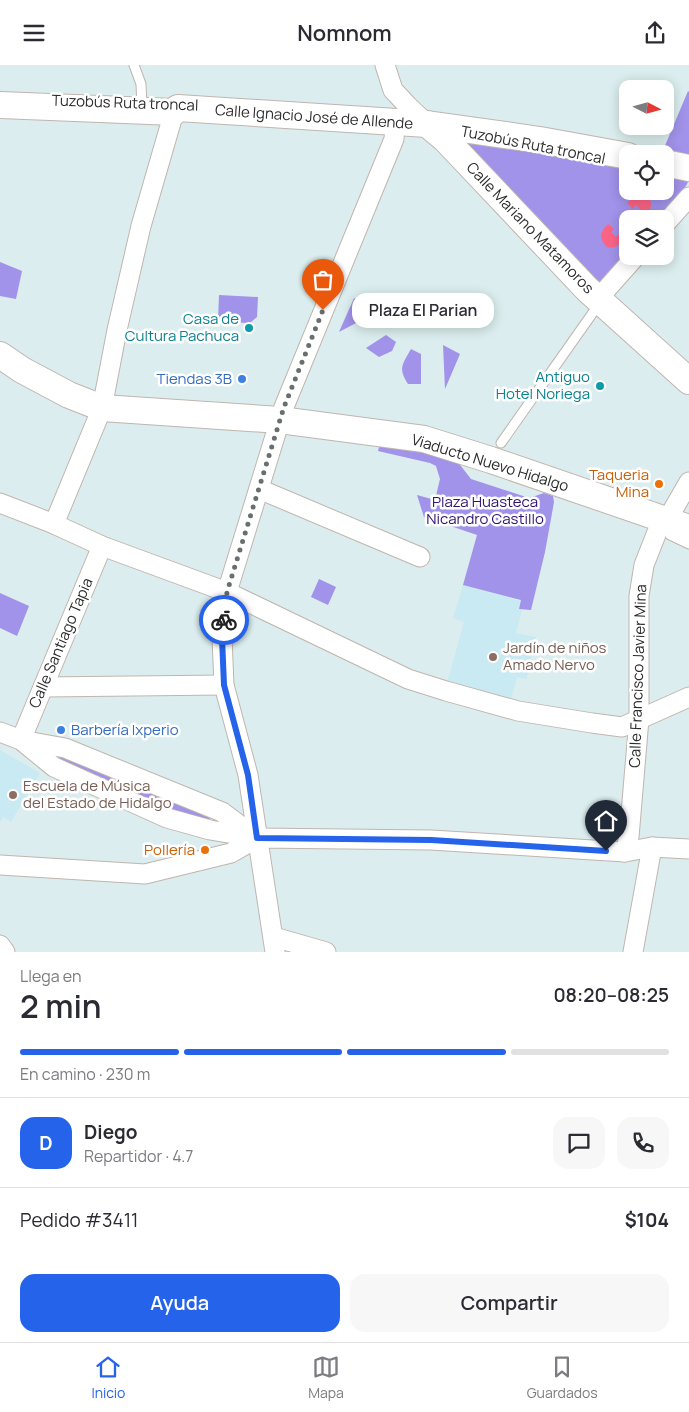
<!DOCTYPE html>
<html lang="es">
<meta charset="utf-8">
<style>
:root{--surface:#fff;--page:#f7f7f7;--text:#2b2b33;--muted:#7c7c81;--line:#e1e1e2;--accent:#2563eb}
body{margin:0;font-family:Manrope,sans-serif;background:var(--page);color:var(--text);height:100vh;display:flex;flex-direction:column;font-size:19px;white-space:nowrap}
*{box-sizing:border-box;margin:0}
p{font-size:16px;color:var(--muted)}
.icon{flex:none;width:28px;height:28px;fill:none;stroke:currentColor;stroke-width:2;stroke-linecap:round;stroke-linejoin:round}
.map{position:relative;height:887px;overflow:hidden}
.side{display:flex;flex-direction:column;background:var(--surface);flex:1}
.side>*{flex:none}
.needle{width:32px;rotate:96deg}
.fabs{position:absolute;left:619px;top:15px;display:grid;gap:10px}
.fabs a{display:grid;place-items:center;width:55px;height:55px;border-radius:10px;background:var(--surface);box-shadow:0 2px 12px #0003;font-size:25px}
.pin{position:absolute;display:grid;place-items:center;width:42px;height:42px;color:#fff;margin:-51px -21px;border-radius:50% 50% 50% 0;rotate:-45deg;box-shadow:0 0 5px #0007}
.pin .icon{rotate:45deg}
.courier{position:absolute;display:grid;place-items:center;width:50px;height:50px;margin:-25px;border:4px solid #2563eb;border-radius:50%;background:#fff;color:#222;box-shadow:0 1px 6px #0007}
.bubble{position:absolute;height:35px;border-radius:15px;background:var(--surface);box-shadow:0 2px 12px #0003;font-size:16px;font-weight:600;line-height:35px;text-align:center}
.overview em{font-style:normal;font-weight:600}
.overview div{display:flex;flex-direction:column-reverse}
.overview{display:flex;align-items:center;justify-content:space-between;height:85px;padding:0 20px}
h1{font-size:32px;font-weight:600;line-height:38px}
.bar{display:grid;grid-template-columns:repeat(4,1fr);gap:8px 5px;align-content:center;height:60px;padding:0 20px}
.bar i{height:6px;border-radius:4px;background:var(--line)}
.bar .selected{background:var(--accent)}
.bar p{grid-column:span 4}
.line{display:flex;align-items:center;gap:12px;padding:0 20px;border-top:1px solid var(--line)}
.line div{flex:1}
.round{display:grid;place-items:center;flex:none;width:52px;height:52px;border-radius:15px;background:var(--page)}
.primary-button{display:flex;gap:10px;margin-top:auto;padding:10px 20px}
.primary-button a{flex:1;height:58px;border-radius:15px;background:var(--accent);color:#fff;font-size:20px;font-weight:600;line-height:58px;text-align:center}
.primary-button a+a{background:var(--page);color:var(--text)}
header{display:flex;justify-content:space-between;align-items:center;height:65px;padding:0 20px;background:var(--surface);font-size:22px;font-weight:600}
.tab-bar{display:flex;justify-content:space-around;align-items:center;height:70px;border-top:1px solid var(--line);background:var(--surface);font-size:14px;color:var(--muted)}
.tab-bar a{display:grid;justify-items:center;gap:2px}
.tab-bar .selected{color:var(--accent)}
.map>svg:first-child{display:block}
</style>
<header><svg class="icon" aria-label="menu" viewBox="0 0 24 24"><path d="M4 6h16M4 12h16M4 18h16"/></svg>Nomnom<svg class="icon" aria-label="share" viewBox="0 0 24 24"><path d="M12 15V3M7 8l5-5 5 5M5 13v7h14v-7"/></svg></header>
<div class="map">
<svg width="689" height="887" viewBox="0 0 689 887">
<rect width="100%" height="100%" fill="#dbedee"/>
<!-- education -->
<g fill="#c9eaf2">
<path d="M463 520 521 536 519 543 522 545 516 568 536 572 527 614 517 612 511 634 447 618 464 557 453 553Z"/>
<path d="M0 685 40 708 11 757 3 752 0 757Z"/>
</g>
<!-- green -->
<g fill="#a192ea">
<path d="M688 26 689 27V90L664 83Z"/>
<path d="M465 73 627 102 628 126H665V109L687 115 688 117 686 121 657 154H628L627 187 600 218 466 79Z"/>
<path d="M0 197 22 206 16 234 0 231Z"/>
<path d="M219 230 258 232 257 252 250 258 218 257Z"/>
<path d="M354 233 379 246 339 267Z"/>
<path d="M386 270 396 277 392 286 379 292 366 283Z"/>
<path d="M443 280 460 289 445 324Z"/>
<path d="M411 284 421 289V319H408C398 303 402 300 411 284Z"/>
<path d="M380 378 404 381 457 396 471 414 529 433 544 428 553 431 554 437 545 487 531 545 519 544 521 535 463 520 477 470 424 452 417 430 435 435 440 414 436 401 430 398 378 386Z"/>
<path d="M319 514 336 522 328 540 311 532Z"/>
<path d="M0 528 29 541 17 571 0 563Z"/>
<path d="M60 687 210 753 206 761 56 695Z"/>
</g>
<!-- water -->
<g fill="#fb6485">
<path d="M641 129C656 134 652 144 644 153L638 148 641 145 636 140 633 144 627 138 634 131Z"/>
<path d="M608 159 614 164 611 167 616 172 619 169 625 174C619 180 615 184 607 182 598 173 600 167 608 159Z"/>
</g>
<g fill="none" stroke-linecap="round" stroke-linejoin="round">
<!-- lane casing -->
<g stroke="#c0b5af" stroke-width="11">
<g id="lane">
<path d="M134 0 141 19 142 43"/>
<path d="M501 378 599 239"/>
<path d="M668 463 670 470 689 479"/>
</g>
</g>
<!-- street casing -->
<g stroke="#c0b5af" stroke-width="21">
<g id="street">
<path d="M385 0 393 25 408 41 427 59"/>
<path d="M665 159 689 132"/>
<path d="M600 237 604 227 636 191"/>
<path d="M259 424 420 492"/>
<path d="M0 438 54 459 102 481 227 527 408 614 446 626 518 646 592 658 622 662 689 632"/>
<path d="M54 459 102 343 117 265 141 161 174 47"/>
<path d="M43 622 224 620"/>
<path d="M0 667 21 675 65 683 222 747 257 773 210 765 167 753 54 702 21 675"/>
<path d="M21 675 102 481"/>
<path d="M625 787 629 772 639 654V531L644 500 657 467 667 455 689 417"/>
<path d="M0 800 145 809 231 788 257 773 431 775 625 787 652 782 689 784"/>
<path d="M274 872 326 887"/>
<path d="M0 880 5 887"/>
<path d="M275 887 248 710 224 620 222 573 227 527 284 342 394 74C395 65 393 62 386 57"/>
<path d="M633 887 652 782"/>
</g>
</g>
<!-- secondary casing -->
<g stroke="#c0b5af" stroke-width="28">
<g id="secondary">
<path d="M0 40 174 47 178 43 427 59 540 75 628 91"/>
<path d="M427 59 445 74 587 224 689 316"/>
<path d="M665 98 689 103"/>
<path d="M0 290 22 305 69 330 102 343 280 355 424 374 491 395 689 463"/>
</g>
</g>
<!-- lane -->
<use href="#lane" stroke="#fff" stroke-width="9"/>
<!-- street -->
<use href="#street" stroke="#fff" stroke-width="19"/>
<!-- secondary -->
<use href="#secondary" stroke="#fff" stroke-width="26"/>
</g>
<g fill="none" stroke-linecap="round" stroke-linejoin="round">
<!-- done -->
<path stroke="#696f6f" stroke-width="5" stroke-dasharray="0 9" d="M224 555 227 527 284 342 323 245"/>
<!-- route -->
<path stroke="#2563eb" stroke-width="6" d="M224 555 222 573 224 620 248 710 257 773 431 775 606 786"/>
</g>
<!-- markers -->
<g fill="#0f9aa8" stroke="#fff" stroke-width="2">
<circle cx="249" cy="263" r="5"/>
<circle cx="600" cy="321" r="5"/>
</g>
<g fill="#3f7fe0" stroke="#fff" stroke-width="2">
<circle cx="242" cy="314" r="5"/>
<circle cx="61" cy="665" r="5"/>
</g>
<g fill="#e8710a" stroke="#fff" stroke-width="2">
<circle cx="659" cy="419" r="5"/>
<circle cx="205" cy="785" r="5"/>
</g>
<g fill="#8d6e63" stroke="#fff" stroke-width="2">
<circle cx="493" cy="592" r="5"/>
<circle cx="13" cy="730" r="5"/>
</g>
<g text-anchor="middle" stroke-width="5" stroke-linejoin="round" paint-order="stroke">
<!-- street labels -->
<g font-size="15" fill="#2b2b2b" stroke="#fff">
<text transform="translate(125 38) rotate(2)" y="5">Tuzobús Ruta troncal</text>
<text transform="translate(314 52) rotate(4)" y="5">Calle Ignacio José de Allende</text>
<text transform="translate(533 80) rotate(11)" y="5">Tuzobús Ruta troncal</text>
<text transform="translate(530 163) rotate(46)" y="5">Calle Mariano Matamoros</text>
<text transform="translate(490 398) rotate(17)" y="5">Viaducto Nuevo Hidalgo</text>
<text transform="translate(61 578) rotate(-67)" y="5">Calle Santiago Tapia</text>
<text transform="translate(638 611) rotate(-88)" y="5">Calle Francisco Javier Mina</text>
</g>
<!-- culture labels -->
<g font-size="15" fill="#0d838f" stroke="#fff" text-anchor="end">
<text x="239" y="259">Casa de<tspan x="239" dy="17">Cultura Pachuca</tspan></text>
<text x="590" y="317">Antiguo<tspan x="590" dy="17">Hotel Noriega</tspan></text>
</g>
<!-- shop labels -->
<g font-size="15" fill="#366cbe" stroke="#fff" text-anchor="end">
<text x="232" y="319">Tiendas 3B</text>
<text x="71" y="670" text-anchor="start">Barbería Ixperio</text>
</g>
<!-- food labels -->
<g font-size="15" fill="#c56008" stroke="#fff" text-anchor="end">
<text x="649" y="415">Taqueria<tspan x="649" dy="17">Mina</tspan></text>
<text x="195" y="790">Pollería</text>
</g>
<!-- park labels -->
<g font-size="15" fill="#2f1370" stroke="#fff">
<text x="485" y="442">Plaza Huasteca<tspan x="485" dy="17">Nicandro Castillo</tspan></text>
</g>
<!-- education labels -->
<g font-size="15" fill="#785e54" stroke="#fff" text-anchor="start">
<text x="503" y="588">Jardín de niños<tspan x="503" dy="17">Amado Nervo</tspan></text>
<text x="23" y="726">Escuela de Música<tspan x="23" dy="17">del Estado de Hidalgo</tspan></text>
</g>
</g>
</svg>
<div class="fabs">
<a><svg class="needle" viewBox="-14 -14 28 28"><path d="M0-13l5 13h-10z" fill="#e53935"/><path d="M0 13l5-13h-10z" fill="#7c7c81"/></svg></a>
<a><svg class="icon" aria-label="locate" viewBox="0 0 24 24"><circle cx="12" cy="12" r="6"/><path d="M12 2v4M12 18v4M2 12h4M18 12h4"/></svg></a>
<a><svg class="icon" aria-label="layers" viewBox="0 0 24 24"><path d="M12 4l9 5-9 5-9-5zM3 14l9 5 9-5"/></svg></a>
</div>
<div class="pin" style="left:323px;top:245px;background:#ea580c"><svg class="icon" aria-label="bag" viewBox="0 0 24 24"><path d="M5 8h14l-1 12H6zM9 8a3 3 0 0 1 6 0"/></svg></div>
<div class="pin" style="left:606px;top:786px;background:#1f2937"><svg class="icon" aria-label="home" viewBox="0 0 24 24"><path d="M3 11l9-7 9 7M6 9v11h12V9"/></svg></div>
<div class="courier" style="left:224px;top:555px"><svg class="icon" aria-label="bike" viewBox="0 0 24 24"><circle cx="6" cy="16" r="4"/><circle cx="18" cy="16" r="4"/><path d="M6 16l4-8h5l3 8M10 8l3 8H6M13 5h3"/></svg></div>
<div class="bubble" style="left:352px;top:228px;width:142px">Plaza El Parian</div>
</div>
<section class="side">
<div class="overview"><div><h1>2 min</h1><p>Llega en</p></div><em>08:20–08:25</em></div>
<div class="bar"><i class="selected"></i><i class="selected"></i><i class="selected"></i><i></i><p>En camino · 230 m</p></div>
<div class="line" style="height:90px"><b class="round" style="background:var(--accent);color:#fff">D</b><div><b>Diego</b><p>Repartidor · 4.7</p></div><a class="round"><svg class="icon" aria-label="chat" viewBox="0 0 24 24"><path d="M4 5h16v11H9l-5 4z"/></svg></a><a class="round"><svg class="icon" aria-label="phone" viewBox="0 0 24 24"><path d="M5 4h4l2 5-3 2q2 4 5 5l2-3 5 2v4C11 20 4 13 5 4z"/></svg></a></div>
<div class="line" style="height:65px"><div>Pedido #3411</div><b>$104</b></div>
<div class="primary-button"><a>Ayuda</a><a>Compartir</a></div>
</section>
<nav class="tab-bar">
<a class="selected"><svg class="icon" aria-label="home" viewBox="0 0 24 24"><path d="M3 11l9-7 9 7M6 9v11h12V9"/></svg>Inicio</a>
<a><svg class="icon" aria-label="map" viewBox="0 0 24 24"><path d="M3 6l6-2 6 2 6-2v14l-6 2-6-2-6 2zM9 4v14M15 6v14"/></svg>Mapa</a>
<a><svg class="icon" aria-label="saved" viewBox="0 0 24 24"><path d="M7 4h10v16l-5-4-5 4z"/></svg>Guardados</a>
</nav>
